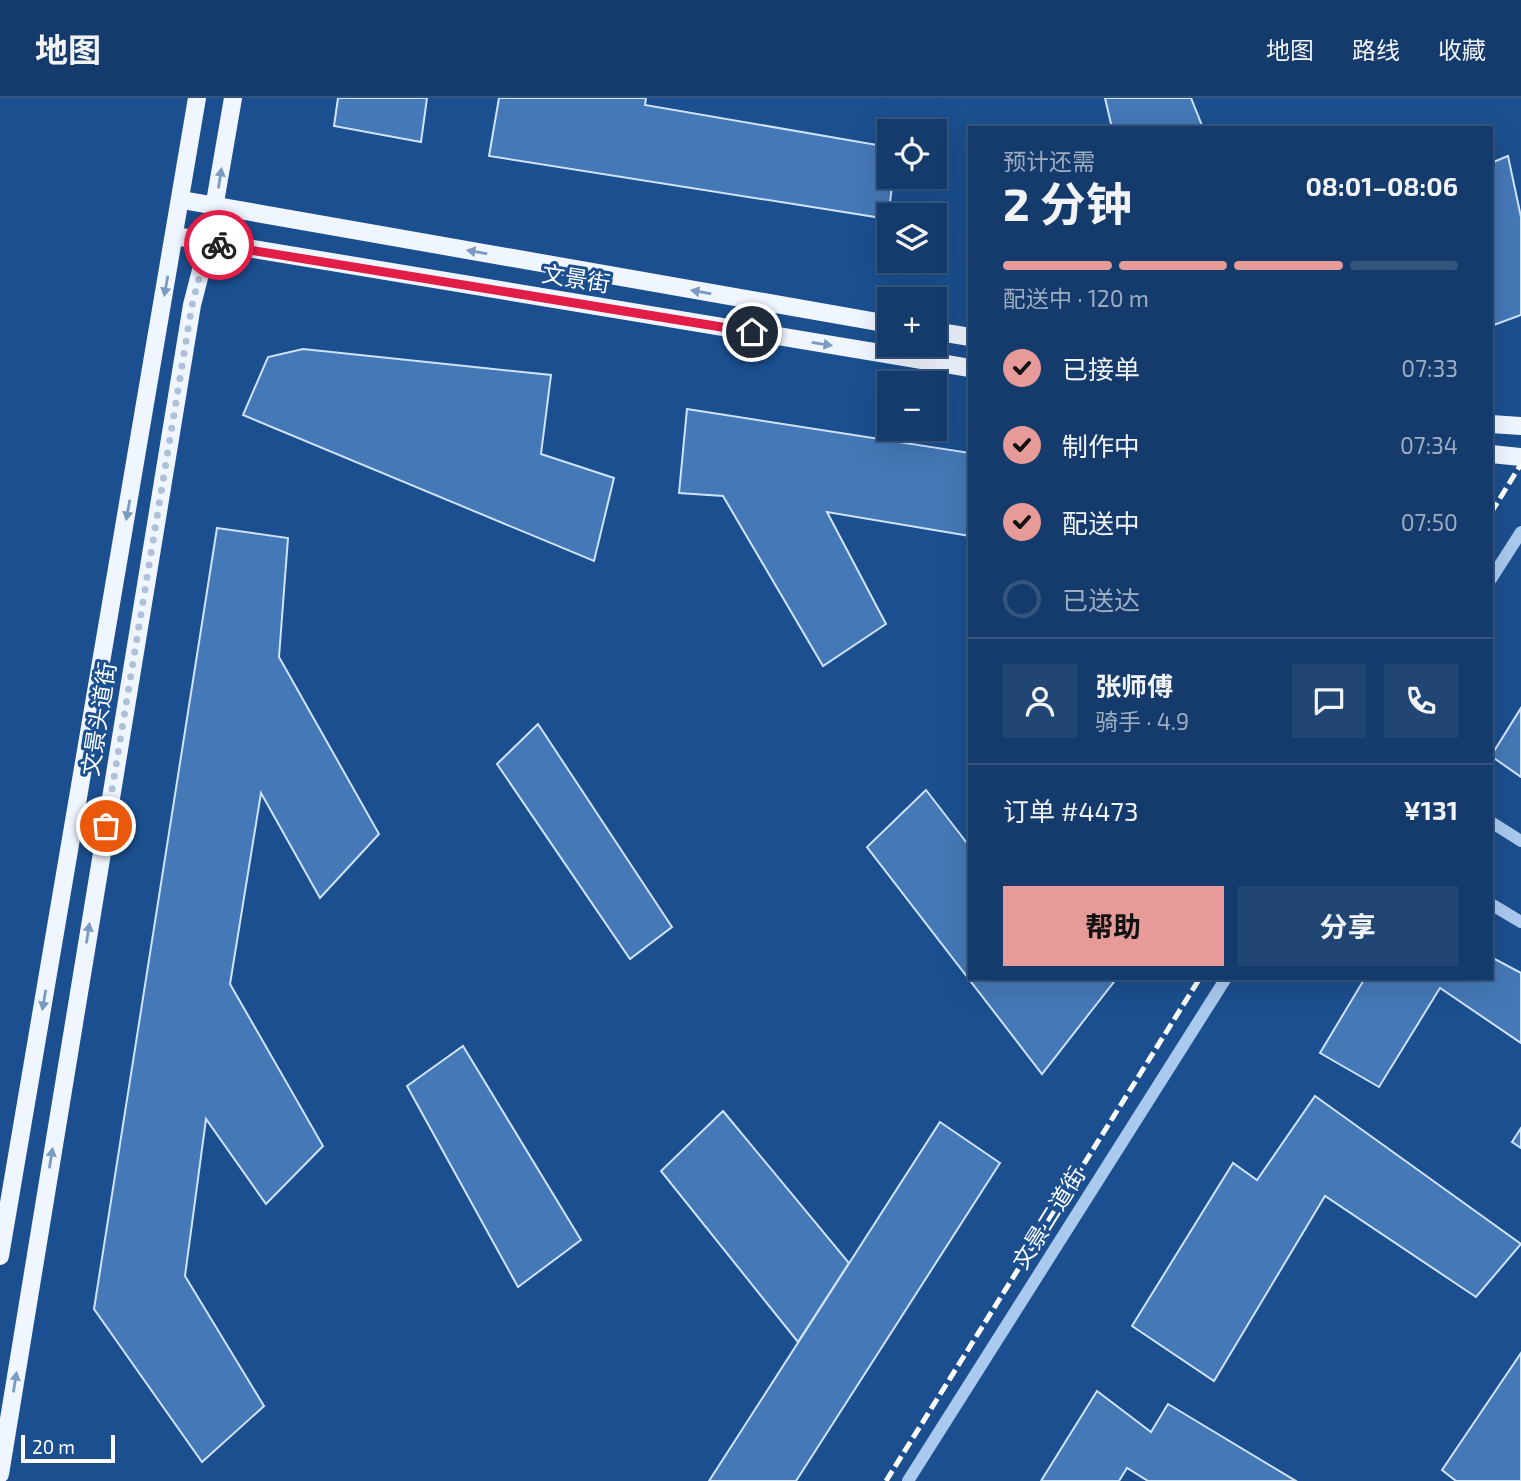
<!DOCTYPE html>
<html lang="zh">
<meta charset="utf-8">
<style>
:root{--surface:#143b6b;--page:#214673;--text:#f1f3f6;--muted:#9dadc1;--line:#33557e;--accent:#e69b98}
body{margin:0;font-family:"Exo 2","Noto Sans SC",sans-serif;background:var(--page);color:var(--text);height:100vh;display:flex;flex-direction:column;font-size:26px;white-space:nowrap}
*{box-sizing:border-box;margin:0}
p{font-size:23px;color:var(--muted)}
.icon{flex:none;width:38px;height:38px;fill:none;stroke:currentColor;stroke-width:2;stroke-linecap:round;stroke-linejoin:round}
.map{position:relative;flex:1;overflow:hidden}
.details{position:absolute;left:968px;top:28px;width:525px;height:854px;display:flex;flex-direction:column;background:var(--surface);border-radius:0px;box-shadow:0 7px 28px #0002,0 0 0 2px var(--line)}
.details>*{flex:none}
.buttons{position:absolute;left:877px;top:21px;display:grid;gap:14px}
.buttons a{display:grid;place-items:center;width:70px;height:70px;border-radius:0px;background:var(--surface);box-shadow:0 7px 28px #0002,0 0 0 2px var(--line);font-size:35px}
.scale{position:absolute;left:21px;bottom:18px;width:94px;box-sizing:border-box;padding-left:7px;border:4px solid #fff;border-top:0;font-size:19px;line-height:24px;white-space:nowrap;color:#fff;-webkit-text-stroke:5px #1b4f8f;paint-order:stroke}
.pin{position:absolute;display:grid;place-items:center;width:60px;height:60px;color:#fff;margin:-30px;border:4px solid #fff;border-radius:50%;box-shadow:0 2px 7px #0007}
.courier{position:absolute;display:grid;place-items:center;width:70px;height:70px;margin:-35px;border:5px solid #e11d48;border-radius:50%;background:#fff;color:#222;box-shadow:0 2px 9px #0007}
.summary em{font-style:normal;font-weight:700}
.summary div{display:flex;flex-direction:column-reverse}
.summary{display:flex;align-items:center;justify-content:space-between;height:119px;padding:0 35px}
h1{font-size:46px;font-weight:700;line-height:52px}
.bar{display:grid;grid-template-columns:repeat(4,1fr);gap:10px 7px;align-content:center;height:84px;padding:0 35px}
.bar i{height:9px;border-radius:5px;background:var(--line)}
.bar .current{background:var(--accent)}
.bar p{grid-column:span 4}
.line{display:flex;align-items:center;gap:18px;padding:0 35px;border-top:2px solid var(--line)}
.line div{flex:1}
.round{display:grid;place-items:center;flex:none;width:74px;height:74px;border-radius:0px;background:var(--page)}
ol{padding:0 35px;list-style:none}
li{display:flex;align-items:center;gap:21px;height:77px}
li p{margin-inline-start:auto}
li .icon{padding:7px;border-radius:50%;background:var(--accent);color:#111;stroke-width:4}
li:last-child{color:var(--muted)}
li i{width:38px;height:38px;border:4px solid var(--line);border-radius:50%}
.primary-button{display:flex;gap:14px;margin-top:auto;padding:14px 35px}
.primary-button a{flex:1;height:80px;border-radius:0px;background:var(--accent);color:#111;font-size:28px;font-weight:700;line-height:80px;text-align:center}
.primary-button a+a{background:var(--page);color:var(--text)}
header{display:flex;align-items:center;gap:42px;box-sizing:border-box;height:98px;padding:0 35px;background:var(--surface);border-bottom:2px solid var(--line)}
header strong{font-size:33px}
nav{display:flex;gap:38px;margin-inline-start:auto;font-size:24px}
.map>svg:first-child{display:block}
</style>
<header>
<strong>地图</strong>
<nav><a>地图</a><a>路线</a><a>收藏</a></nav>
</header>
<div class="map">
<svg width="1521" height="1383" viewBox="0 0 1521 1383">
<rect width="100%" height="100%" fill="#1b4f8f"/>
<!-- building -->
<g fill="#4478b7" stroke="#cfe3fa" stroke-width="2">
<path d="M338 0H427L421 44 334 28Z"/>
<path d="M499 0H646L645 7 889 49V79H893L888 121 489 58Z"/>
<path d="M1105 0H1191L1203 30H1112Z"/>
<path d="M1508 58 1521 119V217L1491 228V65Z"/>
<path d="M303 251 551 277 541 356 614 380 594 463 243 317 268 259Z"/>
<path d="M687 311 970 355V438L827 414 886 526 823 568 723 398 679 395Z"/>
<path d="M217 430 288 440 279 559 379 736 320 800 261 695 230 886 323 1048 266 1106 206 1021 185 1178 264 1308 202 1364 94 1211Z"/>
<path d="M1521 610V679L1491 658Z"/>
<path d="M538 626 672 829 630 861 497 666Z"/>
<path d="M926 692 970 749V880H1117L1042 976 867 749Z"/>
<path d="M1491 859 1521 875V945L1440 890 1379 989 1320 955 1365 880H1491Z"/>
<path d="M463 948 581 1142 518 1189 407 988Z"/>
<path d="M1315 998 1521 1146 1476 1199 1325 1098 1214 1283 1132 1228 1233 1065 1257 1082Z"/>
<path d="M723 1013 849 1165 798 1244 661 1073Z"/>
<path d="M940 1024 1000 1065 796 1383H709Z"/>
<path d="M1521 1030V1050L1512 1044Z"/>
<path d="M1521 1255V1383H1456L1442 1372Z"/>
<path d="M1097 1293 1151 1334 1168 1306 1296 1383H1148L1127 1370 1119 1383H1041Z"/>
</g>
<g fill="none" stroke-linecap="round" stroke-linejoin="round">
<!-- minor -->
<g stroke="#a9c9ee" stroke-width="12">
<path d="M1491 481 1521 434"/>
<path d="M1491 724 1521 743"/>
<path d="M1491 806 1521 824"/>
<path d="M908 1383 1226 880"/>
</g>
<!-- major -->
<g stroke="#f0f6ff" stroke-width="18">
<path d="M182 102 889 226"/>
<path d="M175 138 970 270"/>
<path d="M934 233 970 239"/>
<path d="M1491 326 1521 328"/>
<path d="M1491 356 1521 359"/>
<path d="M0 1158 197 0"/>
<path d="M0 1376 192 207 208 145 233 0"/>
</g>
<!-- rail -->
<g stroke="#fff" stroke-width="5" stroke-dasharray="12 5" stroke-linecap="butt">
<path d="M1491 415 1521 366"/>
<path d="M886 1383 1200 880"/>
</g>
</g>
<!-- one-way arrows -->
<defs><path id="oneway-solid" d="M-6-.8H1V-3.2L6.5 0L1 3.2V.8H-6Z" transform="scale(1.75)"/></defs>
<g fill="#7b9ac1">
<use href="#oneway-solid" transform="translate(220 80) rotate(-81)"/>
<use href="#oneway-solid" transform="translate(477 154) rotate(-170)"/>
<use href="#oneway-solid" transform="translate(166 188) rotate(100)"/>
<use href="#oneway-solid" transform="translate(701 194) rotate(-170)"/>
<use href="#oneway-solid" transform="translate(822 246) rotate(9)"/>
<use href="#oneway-solid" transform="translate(128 412) rotate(100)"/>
<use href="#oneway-solid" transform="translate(88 835) rotate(-81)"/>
<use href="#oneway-solid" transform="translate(44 902) rotate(100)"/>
<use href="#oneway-solid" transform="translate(51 1060) rotate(-81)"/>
<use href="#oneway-solid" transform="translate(15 1284) rotate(-81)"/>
</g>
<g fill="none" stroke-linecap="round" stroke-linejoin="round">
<!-- done -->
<path stroke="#afc1d8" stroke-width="7" stroke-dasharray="0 12.6" d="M106 728 192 207 208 145 219 147"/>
<!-- route -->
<path stroke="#e11d48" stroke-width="9" d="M219 147 752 234"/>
</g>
<g text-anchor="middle" stroke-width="6" stroke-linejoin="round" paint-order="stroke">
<!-- street labels -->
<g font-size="23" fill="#fff" stroke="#1b4f8f">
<text transform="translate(576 181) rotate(9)" y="8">文景街</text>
<text transform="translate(99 621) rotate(-81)" y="8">文景头道街</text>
<text transform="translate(1049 1120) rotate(-58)" y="8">文景二道街</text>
</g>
</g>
</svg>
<div class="buttons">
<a><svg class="icon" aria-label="locate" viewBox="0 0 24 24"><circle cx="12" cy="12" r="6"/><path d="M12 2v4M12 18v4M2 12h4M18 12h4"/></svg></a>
<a><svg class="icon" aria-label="layers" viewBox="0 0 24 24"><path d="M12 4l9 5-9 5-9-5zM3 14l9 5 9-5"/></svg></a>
<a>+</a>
<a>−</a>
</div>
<div class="scale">20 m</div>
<div class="pin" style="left:106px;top:728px;background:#ea580c"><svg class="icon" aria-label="bag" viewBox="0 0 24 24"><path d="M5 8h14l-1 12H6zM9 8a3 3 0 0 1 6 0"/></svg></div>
<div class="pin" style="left:752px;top:234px;background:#1f2937"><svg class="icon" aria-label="home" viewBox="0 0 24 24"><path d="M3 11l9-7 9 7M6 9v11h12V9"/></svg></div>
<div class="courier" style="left:219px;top:147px"><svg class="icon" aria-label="bike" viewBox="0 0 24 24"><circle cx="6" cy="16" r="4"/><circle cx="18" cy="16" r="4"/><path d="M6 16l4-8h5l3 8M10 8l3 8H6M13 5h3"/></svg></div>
<section class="details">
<div class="summary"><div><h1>2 分钟</h1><p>预计还需</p></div><em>08:01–08:06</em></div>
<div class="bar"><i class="current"></i><i class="current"></i><i class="current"></i><i></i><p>配送中 · 120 m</p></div>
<ol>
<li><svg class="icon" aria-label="check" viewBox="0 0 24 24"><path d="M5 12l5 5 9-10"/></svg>已接单<p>07:33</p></li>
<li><svg class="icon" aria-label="check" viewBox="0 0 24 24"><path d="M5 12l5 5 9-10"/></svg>制作中<p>07:34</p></li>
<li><svg class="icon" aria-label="check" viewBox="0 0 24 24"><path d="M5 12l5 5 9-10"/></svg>配送中<p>07:50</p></li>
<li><i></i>已送达</li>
</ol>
<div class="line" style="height:126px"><a class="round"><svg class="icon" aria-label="person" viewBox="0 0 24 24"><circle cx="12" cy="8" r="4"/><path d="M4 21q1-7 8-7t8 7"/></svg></a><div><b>张师傅</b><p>骑手 · 4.9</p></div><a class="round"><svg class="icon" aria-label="chat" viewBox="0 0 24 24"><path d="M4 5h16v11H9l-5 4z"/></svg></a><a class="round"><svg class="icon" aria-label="phone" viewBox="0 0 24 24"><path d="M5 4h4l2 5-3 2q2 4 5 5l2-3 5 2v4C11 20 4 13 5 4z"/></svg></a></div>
<div class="line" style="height:91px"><div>订单 #4473</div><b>¥131</b></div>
<div class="primary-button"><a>帮助</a><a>分享</a></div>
</section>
</div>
